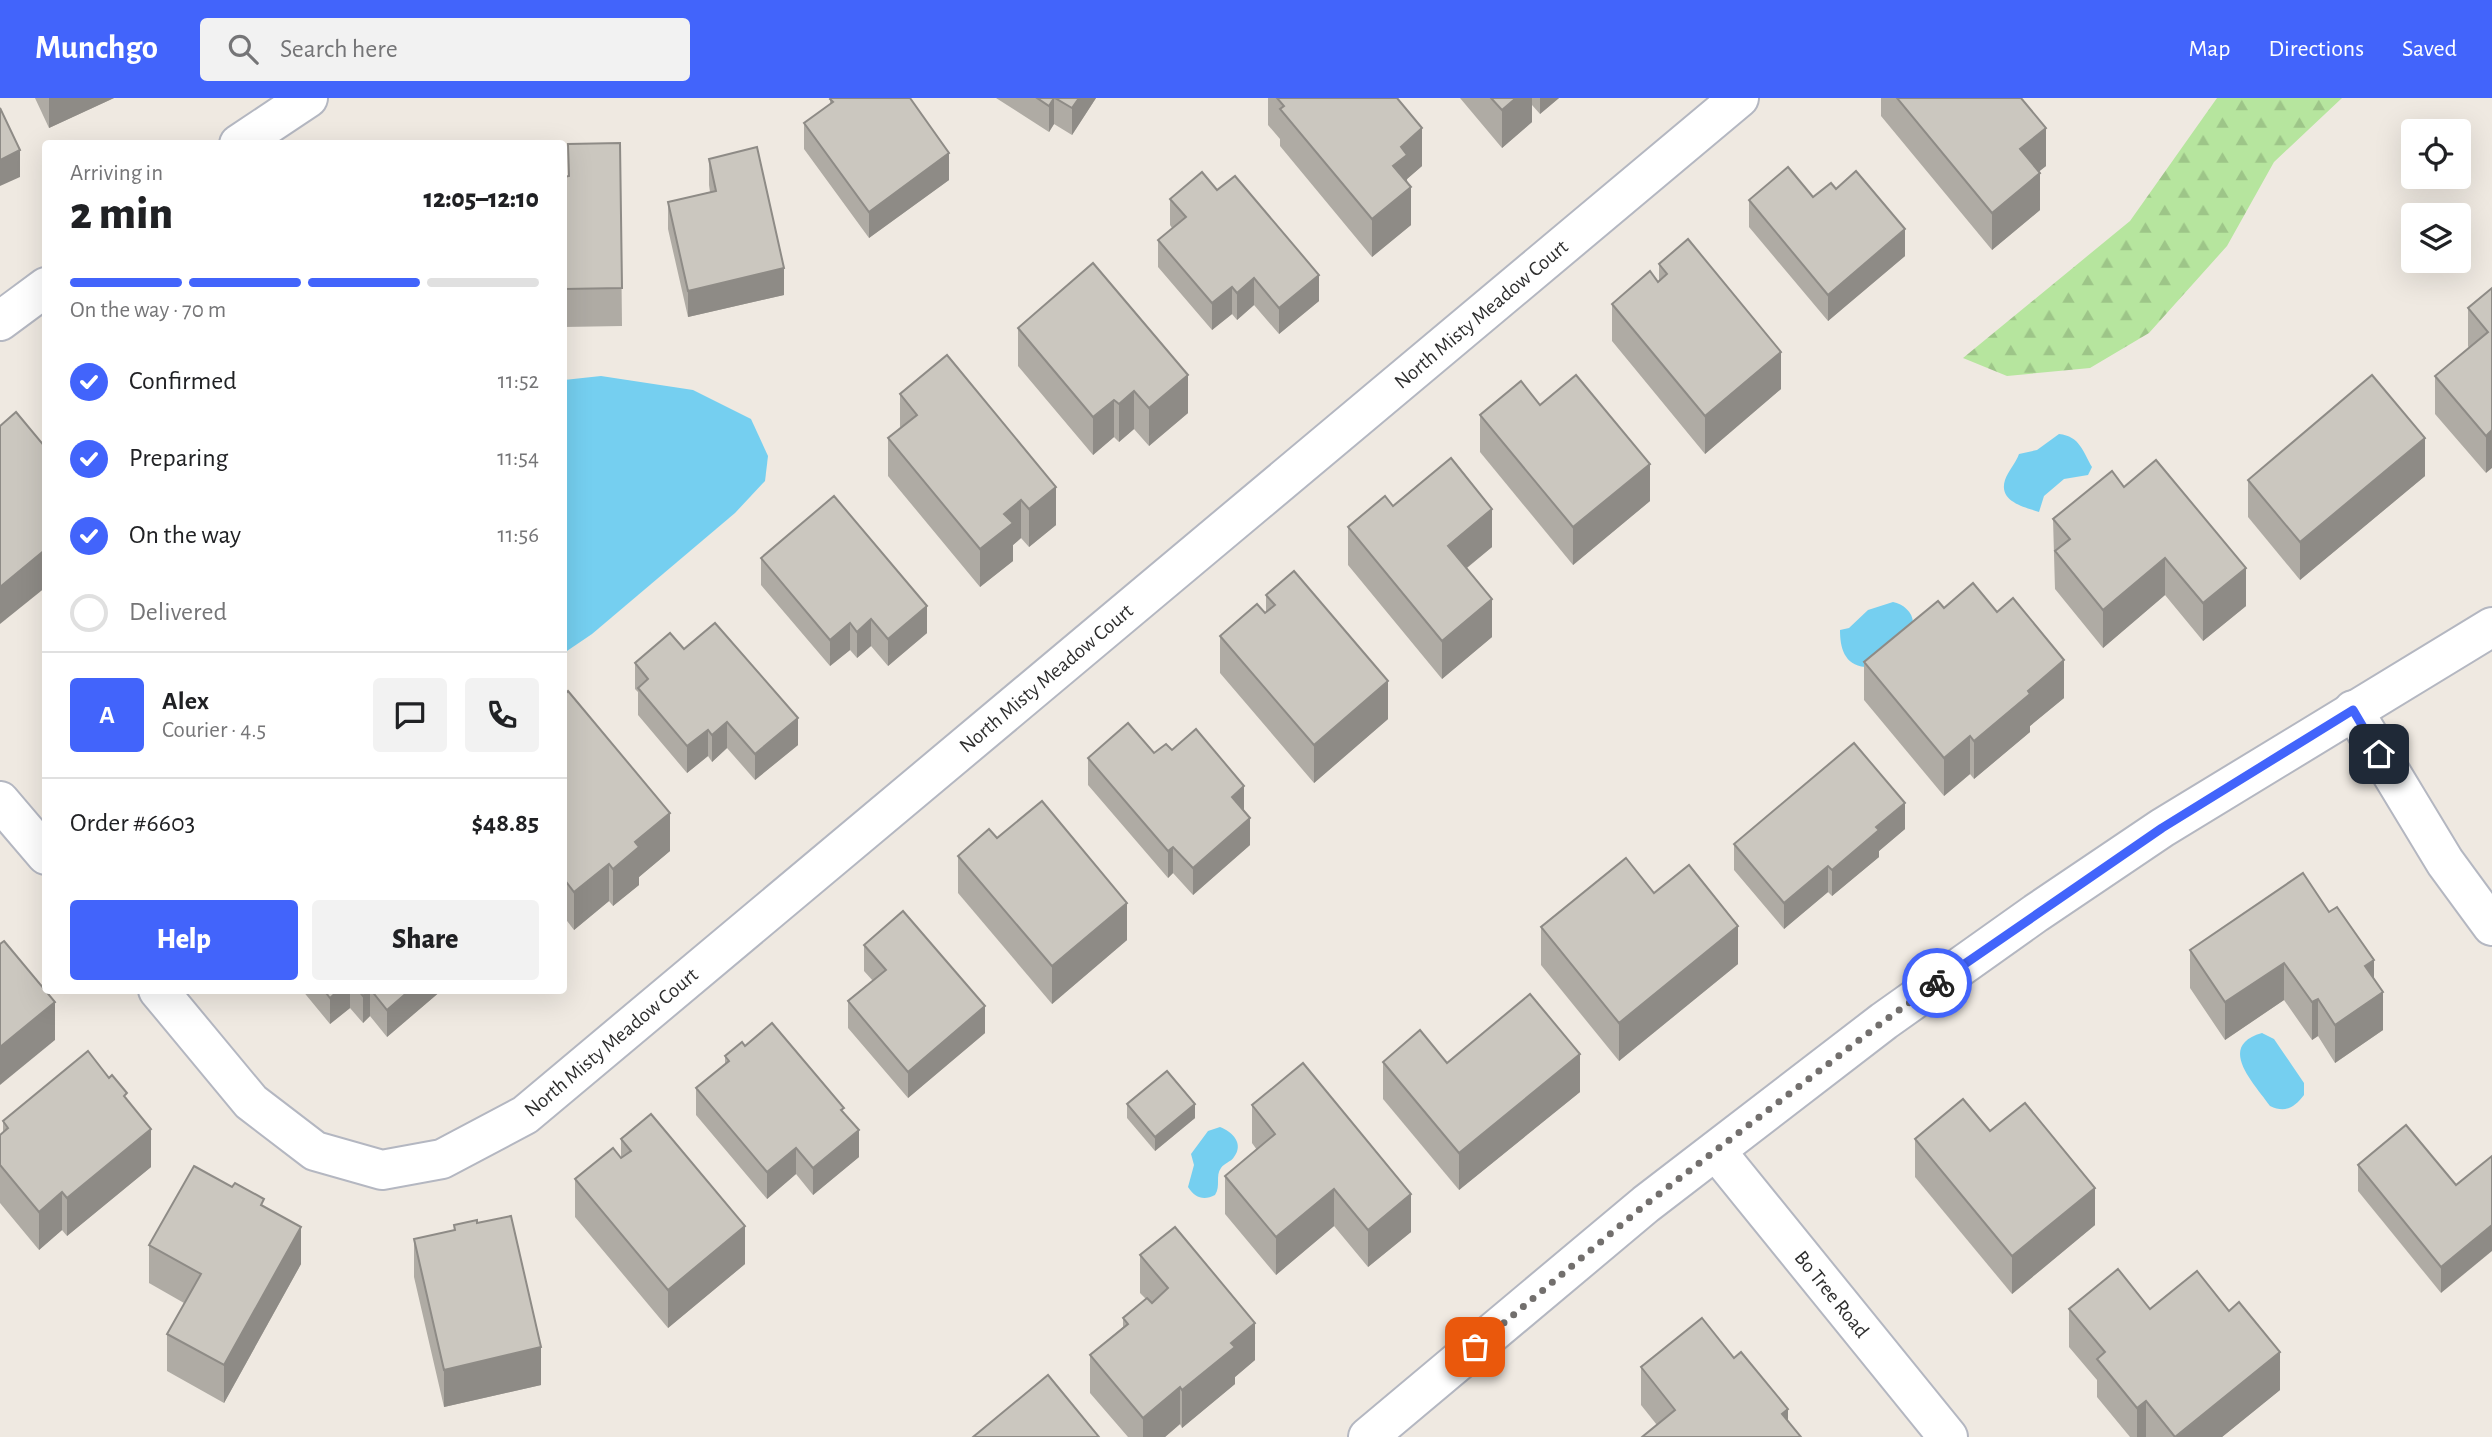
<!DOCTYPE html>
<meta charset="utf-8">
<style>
:root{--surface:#fff;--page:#f2f2f2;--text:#202124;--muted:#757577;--line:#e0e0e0;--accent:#4264fb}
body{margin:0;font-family:"Alegreya Sans",sans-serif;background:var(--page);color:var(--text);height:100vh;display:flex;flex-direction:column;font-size:26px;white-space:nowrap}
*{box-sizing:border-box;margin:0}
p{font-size:23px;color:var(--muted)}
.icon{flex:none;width:38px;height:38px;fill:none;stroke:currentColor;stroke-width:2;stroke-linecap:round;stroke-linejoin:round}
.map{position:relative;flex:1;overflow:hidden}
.panel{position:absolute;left:42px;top:42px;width:525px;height:854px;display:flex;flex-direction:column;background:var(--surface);border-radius:7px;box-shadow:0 7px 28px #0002}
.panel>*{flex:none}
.fabs{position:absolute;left:2401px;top:21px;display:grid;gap:14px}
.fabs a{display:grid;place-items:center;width:70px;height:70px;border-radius:7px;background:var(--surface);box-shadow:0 7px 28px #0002;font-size:35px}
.pin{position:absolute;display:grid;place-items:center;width:60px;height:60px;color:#fff;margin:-30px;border-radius:14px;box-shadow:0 4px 10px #0006}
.courier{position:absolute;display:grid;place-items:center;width:70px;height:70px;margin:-35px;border:5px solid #4264fb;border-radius:50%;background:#fff;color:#222;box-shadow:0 2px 9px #0007}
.summary em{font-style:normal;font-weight:800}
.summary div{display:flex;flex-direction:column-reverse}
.summary{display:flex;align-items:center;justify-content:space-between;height:119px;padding:0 28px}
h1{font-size:46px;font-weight:800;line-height:52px}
.bar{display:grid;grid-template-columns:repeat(4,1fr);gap:10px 7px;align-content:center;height:84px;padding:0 28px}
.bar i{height:9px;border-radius:5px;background:var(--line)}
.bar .active{background:var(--accent)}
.bar p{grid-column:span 4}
.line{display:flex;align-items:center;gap:18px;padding:0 28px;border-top:2px solid var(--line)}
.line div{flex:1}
.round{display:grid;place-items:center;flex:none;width:74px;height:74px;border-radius:7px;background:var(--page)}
ol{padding:0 28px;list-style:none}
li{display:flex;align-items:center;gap:21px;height:77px}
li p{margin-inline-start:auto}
li .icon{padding:7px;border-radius:50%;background:var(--accent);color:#fff;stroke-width:4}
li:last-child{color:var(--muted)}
li i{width:38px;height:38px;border:4px solid var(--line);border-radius:50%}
.cta{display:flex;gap:14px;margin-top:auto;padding:14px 28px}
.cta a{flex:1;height:80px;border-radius:7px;background:var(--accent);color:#fff;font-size:28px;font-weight:800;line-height:80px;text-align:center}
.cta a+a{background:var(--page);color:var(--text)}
header{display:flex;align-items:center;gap:42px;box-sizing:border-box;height:98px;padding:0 35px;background:var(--accent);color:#fff}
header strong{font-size:33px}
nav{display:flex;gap:38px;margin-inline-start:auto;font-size:24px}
.search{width:490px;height:63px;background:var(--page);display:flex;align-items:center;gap:18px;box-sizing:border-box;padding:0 24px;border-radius:7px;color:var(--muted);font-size:26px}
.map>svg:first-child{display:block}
</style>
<header>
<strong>Munchgo</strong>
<div class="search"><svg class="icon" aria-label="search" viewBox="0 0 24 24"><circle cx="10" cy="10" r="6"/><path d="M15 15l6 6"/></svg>Search here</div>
<nav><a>Map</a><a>Directions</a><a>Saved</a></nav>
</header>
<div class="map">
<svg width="2492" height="1339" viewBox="0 0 2492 1339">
<defs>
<pattern id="forest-firs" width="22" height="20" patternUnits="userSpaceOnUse" patternTransform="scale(1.75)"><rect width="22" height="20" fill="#b6e59e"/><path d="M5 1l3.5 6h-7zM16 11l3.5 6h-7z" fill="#9dc588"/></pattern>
</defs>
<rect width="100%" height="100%" fill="#efe9e1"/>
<!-- forest -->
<path fill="url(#forest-firs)" d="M2217 0H2342L2274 64 2227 148 2149 235 2090 270 2007 278 1963 260 2130 123Z"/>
<!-- water -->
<g fill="#75cff0">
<path d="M601 278 693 292 751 321 768 358 765 383 735 415 592 536 564 555V282Z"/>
<path d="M2059 336C2080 338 2083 354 2092 369L2088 377 2064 381 2044 398 2039 414C2025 409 1998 404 2005 382 2008 373 2016 365 2019 356L2037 352Z"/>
<path d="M1893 504C1903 506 1913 514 1913 525L1865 569C1844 567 1840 549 1840 532L1849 530 1868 512Z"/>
<path d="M2262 935 2274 941 2304 985V997C2294 1010 2285 1015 2270 1008 2254 985 2216 948 2262 935Z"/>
<path d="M1220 1029C1233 1034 1244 1046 1234 1059 1231 1064 1224 1065 1221 1070 1215 1078 1221 1088 1215 1097 1204 1103 1195 1100 1188 1089L1194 1067 1191 1056 1208 1033Z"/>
</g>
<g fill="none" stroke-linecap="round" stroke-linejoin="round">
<!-- street casing -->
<g stroke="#b4b7c1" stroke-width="42">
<g id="street">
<path d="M239 46 308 0"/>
<path d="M0 223 46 189"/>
<path d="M2353 612 2445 764 2492 828"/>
<path d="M0 703 46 757"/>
<path d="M158 892 251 1004 315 1053 382 1072 442 1061 525 1017 1739 0"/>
<path d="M1716 1053 1948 1339"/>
<path d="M1368 1339 1646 1106 1884 923 2036 815 2162 730 2492 529"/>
</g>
</g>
<!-- street -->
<use href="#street" stroke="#fff" stroke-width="38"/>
</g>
<!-- wall -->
<g fill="#afaba4">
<path d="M35 0H114L49 30Z"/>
<path d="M996 0H1096L1072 37 1054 26 1049 34Z"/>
<path d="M1268 0H1397L1422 68 1407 81 1411 127 1372 159 1280 48V41L1268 27Z"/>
<path d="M1460 0H1559L1540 16 1532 7V24L1502 50Z"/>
<path d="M1881 0H2021L2046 68 2039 73 2040 112 1992 152 1881 18Z"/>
<path d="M830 1 949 82 869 140 804 51V25L830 6Z"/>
<path d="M620 45 622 228 564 229V79L568 78V46Z"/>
<path d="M709 61 784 197 688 219 668 131V104L710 94 709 87Z"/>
<path d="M1836 91 1905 158 1828 223 1749 129V102L1813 99Z"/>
<path d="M1170 101 1319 203 1279 236 1254 207 1237 222 1232 216 1212 232 1158 169V142L1172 130 1170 127Z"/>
<path d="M1659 166 1781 291 1705 356 1612 243V206L1659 183Z"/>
<path d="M2492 190 2486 375 2435 316V278L2469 250 2468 248V210Z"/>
<path d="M1018 230 1188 315 1149 348 1134 331 1119 344 1114 339 1093 357 1018 268Z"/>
<path d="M900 296 1056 427 1029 449 1021 440 1013 447V463L980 489 888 378V340L900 331Z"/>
<path d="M1540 307 1650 403 1573 467 1480 354V317Z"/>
<path d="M2425 378 2300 482 2248 419V382Z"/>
<path d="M2124 389 2246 508 2203 543 2165 497 2103 550 2055 491 2053 421Z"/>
<path d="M1393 408 1492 449 1467 470 1492 539 1442 581 1348 467V429Z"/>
<path d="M761 460 927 535 888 568 871 548 857 560 850 552 830 568 761 487Z"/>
<path d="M1266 497 1388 621 1314 685 1220 575V538L1266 514Z"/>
<path d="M1944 510 2064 600 2030 628V634L1974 681 1970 676 1944 698 1864 602V564Z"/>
<path d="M684 551 798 647 755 682 727 650 712 664 708 658 687 675 638 617V594L635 591V565Z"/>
<path d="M564 597 670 753 639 779V787L613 808 609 803 574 832 564 819Z"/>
<path d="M1172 652 1244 714 1250 747 1193 797 1173 775 1168 780 1088 687V660L1154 655Z"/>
<path d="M1905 731 1879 753V759L1832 798 1828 794 1784 831 1734 772V746Z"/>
<path d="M997 740 1127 842 1052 906 958 795V758Z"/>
<path d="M2303 775 2374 880 2383 932 2335 965 2318 938 2312 942 2284 902 2225 942 2190 890V852Z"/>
<path d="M1654 795 1738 866 1619 963 1541 867V829Z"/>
<path d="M864 847 985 935 908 1000 848 930V903L873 883 864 873Z"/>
<path d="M302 892H442L387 939 370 918 363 925 350 910 330 926Z"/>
<path d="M745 948 844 1015 859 1059 813 1097 796 1076 767 1101 696 1017V990L725 966V958Z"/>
<path d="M1383 964 1447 965 1580 994 1459 1092 1383 1001Z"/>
<path d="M127 1003 151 1069 67 1138 62 1132 39 1152 0 1105V1037L3 1035V1023Z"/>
<path d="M1127 1006 1195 1020 1155 1053 1127 1020Z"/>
<path d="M1252 1007 1411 1134 1368 1169 1334 1128 1276 1177 1225 1116V1078L1257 1052 1252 1045Z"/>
<path d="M1990 1033 2095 1127 2012 1196 1915 1079V1041Z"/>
<path d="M621 1041 745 1166 668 1230 575 1119V1081L621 1060Z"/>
<path d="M2358 1067 2456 1087 2441 1195 2358 1093Z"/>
<path d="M264 1108 301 1166 224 1305 167 1273V1236L184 1205 149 1185V1147Z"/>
<path d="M477 1125 541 1287 444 1309 414 1179V1141L454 1132V1127Z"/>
<path d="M1140 1157 1255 1262 1235 1279V1286L1182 1330 1180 1326 1165 1339H1128L1090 1295V1257L1123 1229V1220L1146 1201 1140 1195Z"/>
<path d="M2069 1211 2229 1213 2280 1292 2222 1339H2130L2097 1299V1282L2069 1249Z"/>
<path d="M1734 1260 1788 1322 1657 1327 1641 1307V1269Z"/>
</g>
<!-- shaded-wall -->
<g fill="#8e8b86">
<path d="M49 0H114L49 30Z"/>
<path d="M1054 0V26L1049 34V8Z"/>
<path d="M1079 0H1096L1072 37V10Z"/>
<path d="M1516 0H1532V24L1502 50V12Z"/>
<path d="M1540 0H1559L1540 16Z"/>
<path d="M1422 30V68L1407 81V92L1411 89V127L1372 159V121L1393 68 1401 49Z"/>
<path d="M2046 30V68L2020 89V51Z"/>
<path d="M20 52V79L0 88V62Z"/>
<path d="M949 55V82L869 140V114Z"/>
<path d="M2040 75V112L1992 152V115Z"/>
<path d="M1905 131V158L1828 223V197Z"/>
<path d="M784 170V197L688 219V193Z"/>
<path d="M1319 177V203L1279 236V210Z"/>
<path d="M1254 180V207L1237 222V195Z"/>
<path d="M1232 189V216L1212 232V205Z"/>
<path d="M1781 254V291L1705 356V318Z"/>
<path d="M1188 277V315L1149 348V310Z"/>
<path d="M1134 293V331L1119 344V306Z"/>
<path d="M1114 302V339L1093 357V319Z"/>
<path d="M2492 332V370L2486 375V338Z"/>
<path d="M2425 340V378L2300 482V444Z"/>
<path d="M1650 366V403L1573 467V429Z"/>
<path d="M1056 389V427L1029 449V411Z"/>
<path d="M1021 402V440L1013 447V463L980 489V451L1004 416Z"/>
<path d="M1492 411V449L1448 485V448Z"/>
<path d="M46 451V489L0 526V489Z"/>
<path d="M2165 460V497L2103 550V512Z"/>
<path d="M2246 470V508L2203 543V505Z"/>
<path d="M1492 501V539L1442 581V543Z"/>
<path d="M927 508V535L888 568V541Z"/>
<path d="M871 521V548L857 560V534Z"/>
<path d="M850 525V552L830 568V542Z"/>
<path d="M2064 562V600L2030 628V634L1974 681V643L2028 593Z"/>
<path d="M1388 583V621L1314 685V647Z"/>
<path d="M798 620V647L755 682V656Z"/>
<path d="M727 624V650L712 664V637Z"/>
<path d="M708 632V658L687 675V648Z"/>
<path d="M1970 638V676L1944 698V660Z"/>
<path d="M1244 688V715L1232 699Z"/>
<path d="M1905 705V731L1879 753V759L1832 798V772L1876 729Z"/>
<path d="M670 715V753L639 779V787L613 808V771L635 744Z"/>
<path d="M1250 720V747L1193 797V770Z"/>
<path d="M1173 749V775L1168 780V753Z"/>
<path d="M609 766V803L574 832V794Z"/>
<path d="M1828 768V794L1784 831V805Z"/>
<path d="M1127 805V842L1052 906V868Z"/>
<path d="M1738 828V866L1619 963V925Z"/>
<path d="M2374 862V900L2365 868Z"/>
<path d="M2284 865V902L2225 942V904Z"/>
<path d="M339 892H350V910L330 926V900Z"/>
<path d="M369 892H370V918L363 925V898Z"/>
<path d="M410 892H442L387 939V912Z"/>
<path d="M2383 894V932L2335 965V927Z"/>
<path d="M2318 901V938L2312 942V904Z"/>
<path d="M55 904V942L0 987V949Z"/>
<path d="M985 908V935L908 1000V974Z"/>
<path d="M1580 956V994L1459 1092V1055Z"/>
<path d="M1195 1006V1020L1155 1053V1039Z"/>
<path d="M151 1031V1069L67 1138V1100Z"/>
<path d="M859 1032V1059L813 1097V1070Z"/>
<path d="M796 1050V1076L767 1101V1074Z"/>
<path d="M2095 1090V1127L2012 1196V1158Z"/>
<path d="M1334 1091V1128L1276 1177V1139Z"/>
<path d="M62 1094V1132L39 1152V1114Z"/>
<path d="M1411 1096V1134L1368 1169V1132Z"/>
<path d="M2492 1127V1153L2441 1195V1169Z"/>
<path d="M745 1128V1166L668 1230V1192Z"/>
<path d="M301 1129V1166L224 1305V1267Z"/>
<path d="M1255 1225V1262L1235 1279V1286L1182 1330V1292L1231 1245Z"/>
<path d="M541 1249V1287L444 1309V1272Z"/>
<path d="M2280 1254V1292L2222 1339H2176Z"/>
<path d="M1180 1289V1326L1165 1339H1143V1320Z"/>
<path d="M2146 1303V1339H2137V1310Z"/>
<path d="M1788 1311V1339L1782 1316Z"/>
</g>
<!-- building -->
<g fill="#cbc7bf" stroke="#8e8b86" stroke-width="2">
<path d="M831 0H910L949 55 869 114 804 25 833 4 830 1Z"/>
<path d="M1037 0H1054L1049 8Z"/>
<path d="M1055 0H1079L1072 10Z"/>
<path d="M1277 0H1397L1422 30 1401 49 1407 57 1393 68 1411 89 1372 121 1280 11 1284 8Z"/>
<path d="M1491 0H1516L1502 12Z"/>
<path d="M1897 0H2021L2046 30 2020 51 2040 75 1992 115Z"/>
<path d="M0 10 20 52 0 62Z"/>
<path d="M620 45 622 190 564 191V79L569 78 568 46Z"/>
<path d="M757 49 784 170 688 193 668 104 716 93 709 61Z"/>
<path d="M1788 69 1813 99 1831 85 1836 91 1856 73 1905 131 1828 197 1749 102Z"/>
<path d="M1202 74 1217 92 1235 78 1319 177 1279 210 1254 180 1237 195 1232 189 1212 205 1158 142 1186 119 1170 101Z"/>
<path d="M1688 141 1781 254 1705 318 1612 206 1650 173 1658 184 1667 176 1659 166Z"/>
<path d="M1093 165 1188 277 1149 310 1134 293 1119 306 1114 302 1093 319 1018 230Z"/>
<path d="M2492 190V332L2486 338 2435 278 2488 234 2468 210Z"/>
<path d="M947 257 1056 389 1029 411 1021 402 1004 416 1013 425 980 451 888 340 917 317 900 296Z"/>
<path d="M1576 277 1650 366 1573 429 1480 317 1521 283 1540 307Z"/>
<path d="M2372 277 2425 340 2300 444 2248 382Z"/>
<path d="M16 314 46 350V451L0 489V328Z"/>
<path d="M1451 360 1492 411 1448 448 1492 501 1442 543 1348 429 1385 398 1393 408Z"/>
<path d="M2156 362 2246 470 2203 505 2165 460 2103 512 2055 453 2070 441 2053 421 2112 373 2124 389Z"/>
<path d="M834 398 927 508 888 541 871 521 857 534 850 525 830 542 761 460Z"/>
<path d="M1294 473 1388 583 1314 647 1220 538 1257 506 1265 515 1275 507 1266 497Z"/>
<path d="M1973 485 1997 514 2013 500 2064 562 2028 593 2030 596 1974 643 1970 638 1944 660 1864 564 1938 503 1944 510Z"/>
<path d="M715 525 798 620 755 656 727 624 712 637 708 632 687 648 638 590 648 581 635 565 670 535 684 551Z"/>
<path d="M568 593 670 715 635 744 639 749 613 771 609 766 574 794 564 781V597Z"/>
<path d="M1128 625 1154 655 1166 646 1172 652 1196 631 1244 688 1232 699 1250 720 1193 770 1173 749 1168 753 1088 660Z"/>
<path d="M1854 645 1905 705 1876 729 1879 732 1832 772 1828 768 1784 805 1734 746Z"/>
<path d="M1042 703 1127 805 1052 868 958 758 989 731 997 740Z"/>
<path d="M1626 760 1654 795 1689 767 1738 828 1619 925 1541 829Z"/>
<path d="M2303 775 2329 814 2337 809 2374 862 2365 868 2383 894 2335 927 2318 901 2312 904 2284 865 2225 904 2190 852Z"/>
<path d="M903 813 985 908 908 974 848 903 886 872 864 847Z"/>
<path d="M4 843 55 904 0 949V846Z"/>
<path d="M324 892H339L330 900Z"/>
<path d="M358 892H369L363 898Z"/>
<path d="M371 892H410L387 912Z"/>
<path d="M1530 896 1580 956 1459 1055 1383 964 1420 932 1447 965Z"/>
<path d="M772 925 844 1010 841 1012 859 1032 813 1070 796 1050 767 1074 696 990 729 963 725 958 742 944 745 948Z"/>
<path d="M88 953 109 980 112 977 127 995 124 998 151 1031 67 1100 62 1094 39 1114 0 1067V1037L8 1030 3 1023Z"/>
<path d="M1303 965 1411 1096 1368 1132 1334 1091 1276 1139 1225 1078 1275 1036 1252 1007Z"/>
<path d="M1167 973 1195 1006 1155 1039 1127 1006Z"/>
<path d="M1963 1001 1990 1033 2025 1005 2095 1090 2012 1158 1915 1041Z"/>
<path d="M651 1016 745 1128 668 1192 575 1081 613 1050 621 1060 631 1053 621 1041Z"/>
<path d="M2406 1027 2456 1087 2492 1058V1127L2441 1169 2358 1067Z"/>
<path d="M194 1068 232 1089 235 1085 264 1101 261 1107 301 1129 224 1267 167 1236 201 1176 149 1147Z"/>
<path d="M511 1118 541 1249 444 1272 414 1141 455 1132 454 1127 477 1122V1125Z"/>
<path d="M1175 1129 1255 1225 1231 1245 1235 1249 1182 1292 1180 1289 1143 1320 1090 1257 1128 1226 1123 1220 1147 1200 1152 1205 1168 1190 1140 1157Z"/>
<path d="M2118 1171 2150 1211 2197 1173 2229 1213 2239 1204 2280 1254 2175 1339 2146 1303 2137 1310 2097 1261 2105 1254 2069 1211Z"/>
<path d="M1702 1220 1734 1260 1741 1254 1788 1311 1782 1316 1801 1339H1642L1675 1312 1641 1269Z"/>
<path d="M1048 1277 1099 1339H973Z"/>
</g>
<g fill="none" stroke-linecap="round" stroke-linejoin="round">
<!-- done -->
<path stroke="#726f6d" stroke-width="7" stroke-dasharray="0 12.6" d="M1475 1249 1646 1106 1884 923 1937 885"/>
<!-- route -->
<path stroke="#4264fb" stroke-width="9" d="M1937 885 2162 730 2353 612 2379 656"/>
</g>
<g text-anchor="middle" stroke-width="5" stroke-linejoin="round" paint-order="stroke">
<!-- street labels -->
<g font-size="21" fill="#2e2e2e" stroke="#fff">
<text transform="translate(1481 216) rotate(-40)" y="7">North Misty Meadow Court</text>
<text transform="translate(1046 580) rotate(-40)" y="7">North Misty Meadow Court</text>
<text transform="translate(611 944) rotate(-40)" y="7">North Misty Meadow Court</text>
<text transform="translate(1832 1196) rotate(51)" y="7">Bo Tree Road</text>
</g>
</g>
</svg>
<div class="fabs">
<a><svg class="icon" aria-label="locate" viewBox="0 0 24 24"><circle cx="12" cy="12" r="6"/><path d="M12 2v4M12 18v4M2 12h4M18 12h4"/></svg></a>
<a><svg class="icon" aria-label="layers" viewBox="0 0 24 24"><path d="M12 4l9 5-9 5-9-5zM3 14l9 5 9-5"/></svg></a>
</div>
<div class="pin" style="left:1475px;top:1249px;background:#ea580c"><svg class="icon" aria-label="bag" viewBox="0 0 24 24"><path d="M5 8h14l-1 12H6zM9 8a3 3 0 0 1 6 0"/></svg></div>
<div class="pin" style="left:2379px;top:656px;background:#1f2937"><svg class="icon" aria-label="home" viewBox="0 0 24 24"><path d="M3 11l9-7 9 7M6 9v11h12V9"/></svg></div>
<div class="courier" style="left:1937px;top:885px"><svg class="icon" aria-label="bike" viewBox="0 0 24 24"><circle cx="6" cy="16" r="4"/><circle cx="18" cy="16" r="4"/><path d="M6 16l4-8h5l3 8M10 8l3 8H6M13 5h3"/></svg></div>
<section class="panel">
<div class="summary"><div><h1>2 min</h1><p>Arriving in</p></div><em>12:05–12:10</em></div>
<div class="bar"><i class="active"></i><i class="active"></i><i class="active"></i><i></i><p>On the way · 70 m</p></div>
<ol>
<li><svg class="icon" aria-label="check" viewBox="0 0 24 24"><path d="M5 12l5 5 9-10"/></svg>Confirmed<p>11:52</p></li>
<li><svg class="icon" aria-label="check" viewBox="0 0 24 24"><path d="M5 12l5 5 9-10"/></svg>Preparing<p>11:54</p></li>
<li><svg class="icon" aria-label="check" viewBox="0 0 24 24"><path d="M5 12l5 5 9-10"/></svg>On the way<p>11:56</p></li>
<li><i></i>Delivered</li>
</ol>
<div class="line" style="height:126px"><b class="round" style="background:var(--accent);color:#fff">A</b><div><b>Alex</b><p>Courier · 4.5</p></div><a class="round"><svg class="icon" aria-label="chat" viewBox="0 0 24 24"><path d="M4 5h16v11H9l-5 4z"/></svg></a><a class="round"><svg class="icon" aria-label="phone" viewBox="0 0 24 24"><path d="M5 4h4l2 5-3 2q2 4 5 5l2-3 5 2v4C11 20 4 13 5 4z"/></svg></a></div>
<div class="line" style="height:91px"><div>Order #6603</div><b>$48.85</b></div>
<div class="cta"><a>Help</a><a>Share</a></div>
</section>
</div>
